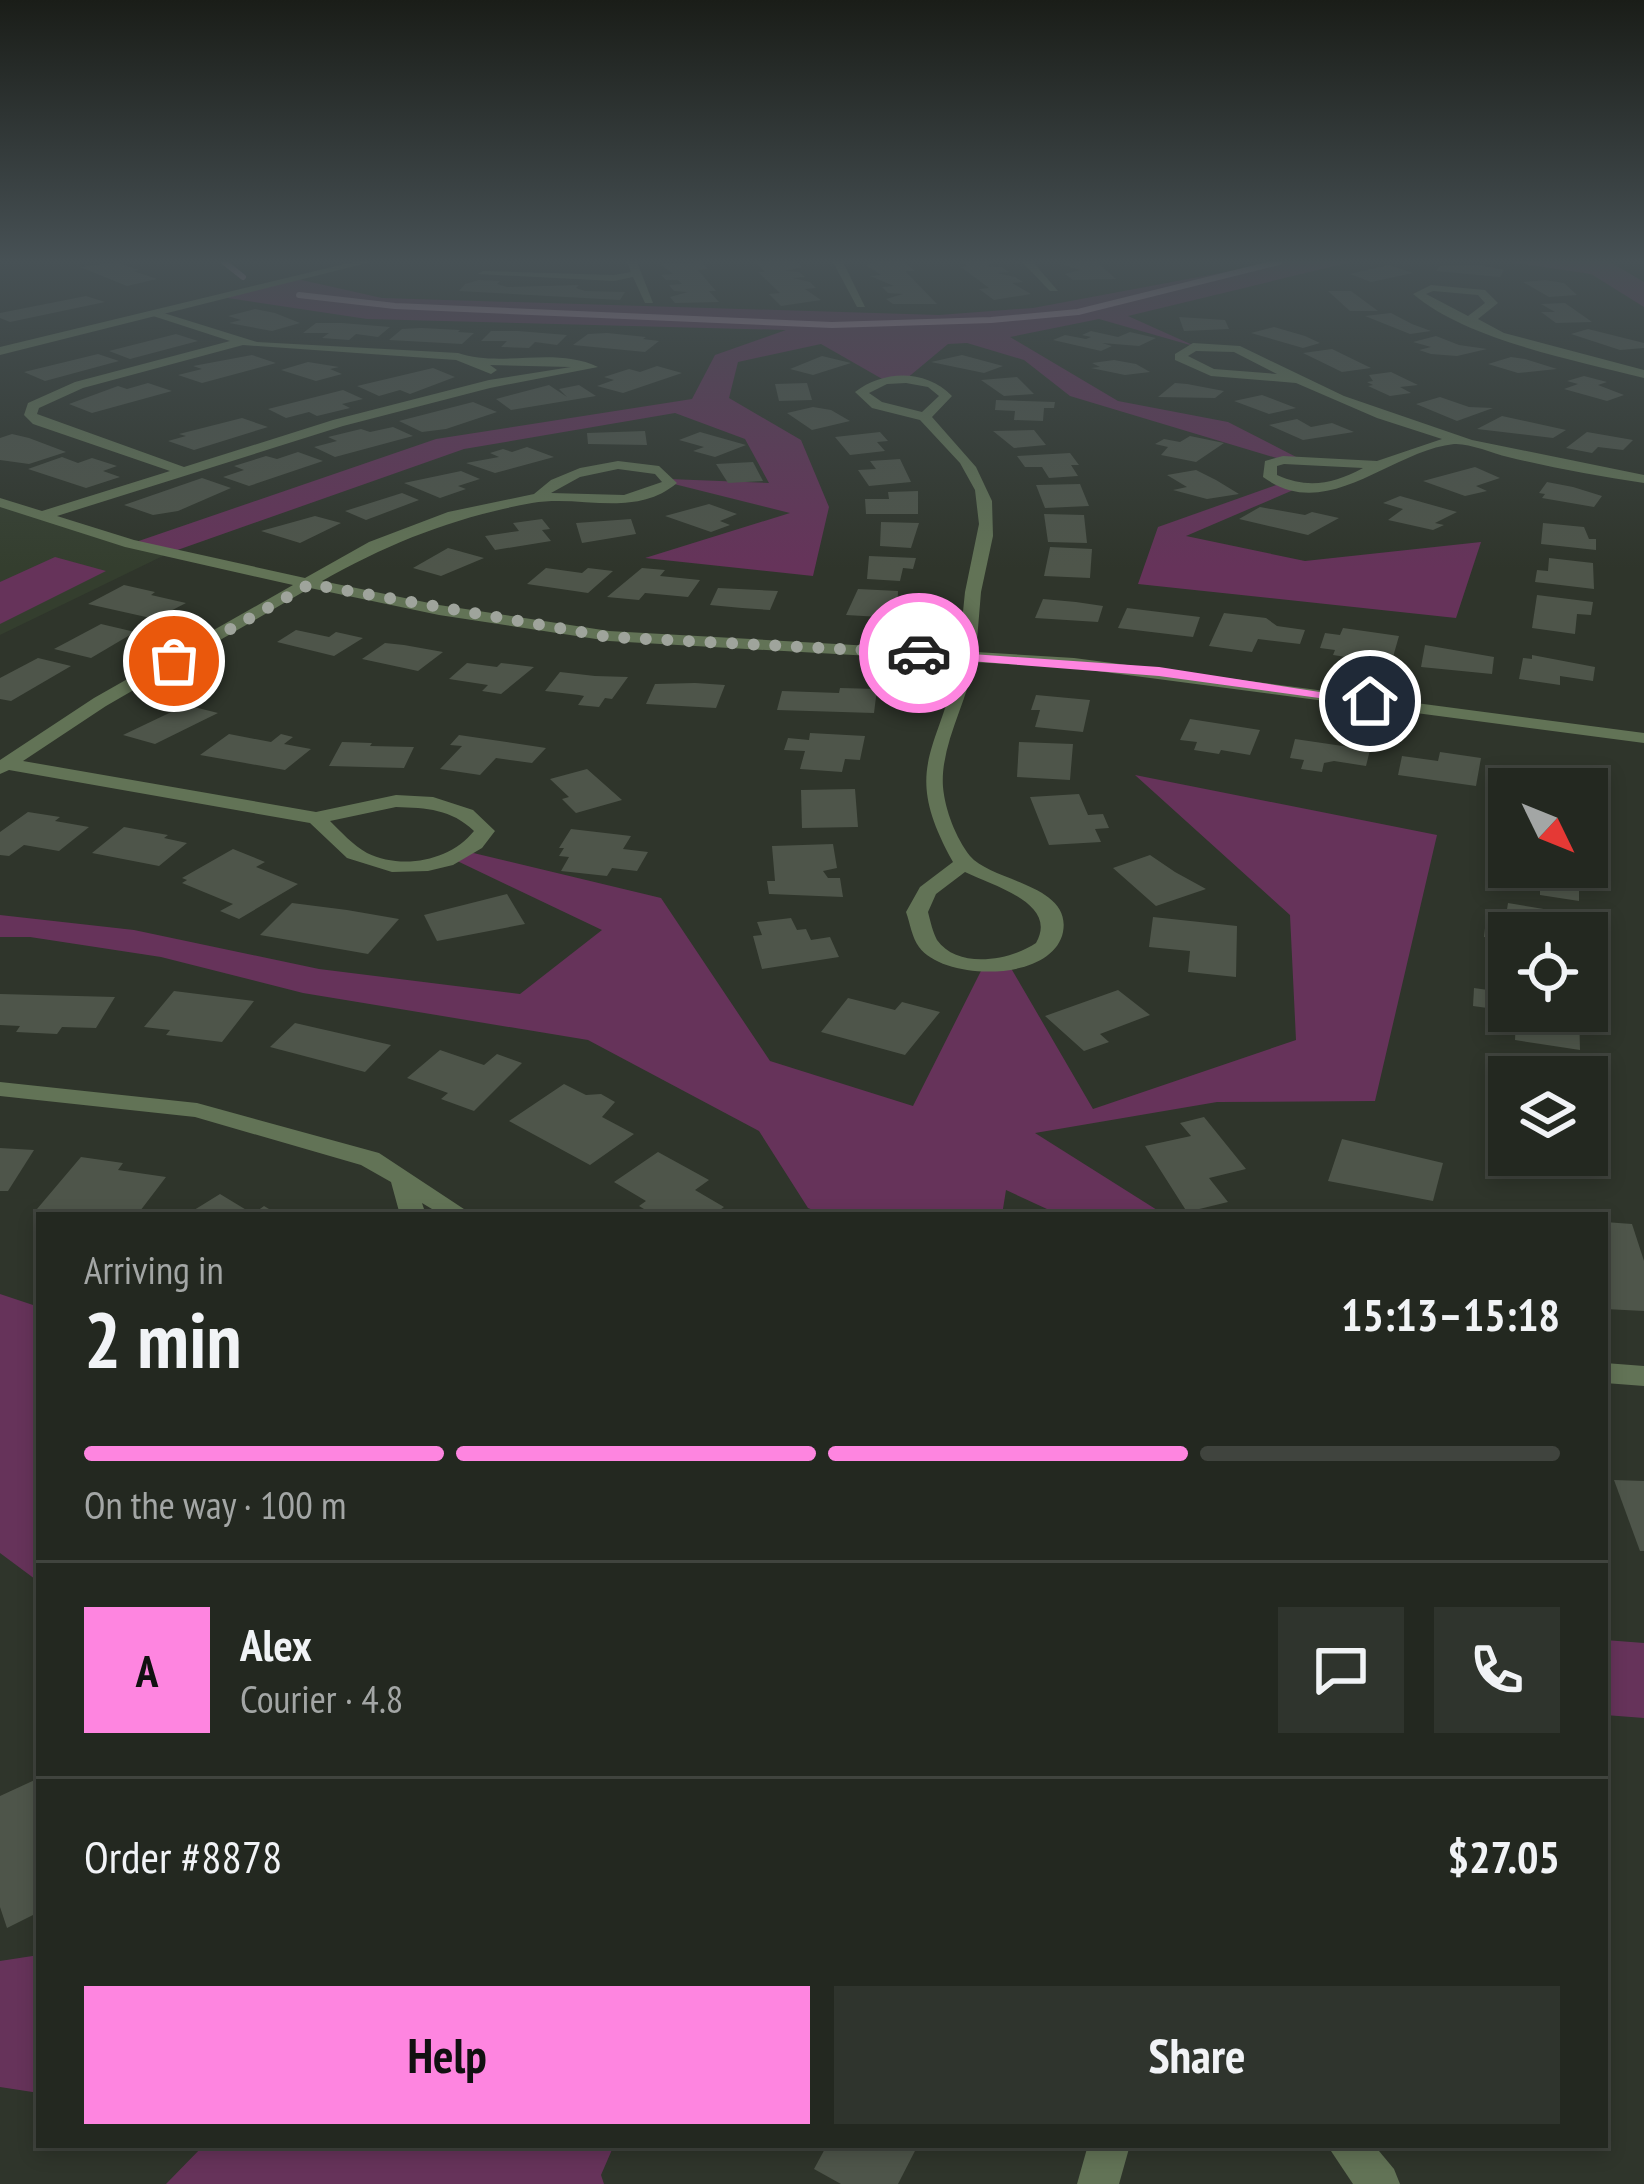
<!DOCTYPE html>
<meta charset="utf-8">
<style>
:root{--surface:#232820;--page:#2f342d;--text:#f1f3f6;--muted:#a3a6a5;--line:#40443e;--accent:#fe85e0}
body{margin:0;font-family:"PT Sans Narrow",sans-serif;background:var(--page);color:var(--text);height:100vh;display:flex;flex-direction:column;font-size:45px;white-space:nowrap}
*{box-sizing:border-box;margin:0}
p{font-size:39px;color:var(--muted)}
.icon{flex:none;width:66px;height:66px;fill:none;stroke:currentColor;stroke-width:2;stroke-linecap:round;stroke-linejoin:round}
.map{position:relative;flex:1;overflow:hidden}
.drawer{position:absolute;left:36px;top:1212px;width:1572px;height:936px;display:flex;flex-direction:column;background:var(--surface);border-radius:0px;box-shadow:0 6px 18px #0003,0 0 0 3px var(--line)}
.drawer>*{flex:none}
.needle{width:78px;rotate:133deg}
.fabs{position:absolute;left:1488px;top:768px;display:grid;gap:24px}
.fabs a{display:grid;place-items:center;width:120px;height:120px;border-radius:0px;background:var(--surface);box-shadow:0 6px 18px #0003,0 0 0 3px var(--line);font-size:60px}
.pin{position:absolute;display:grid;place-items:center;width:102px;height:102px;color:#fff;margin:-51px;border:6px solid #fff;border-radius:50%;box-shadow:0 3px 12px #0007}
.courier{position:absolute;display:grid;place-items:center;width:120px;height:120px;margin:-60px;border:9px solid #fe85e0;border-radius:50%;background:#fff;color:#222;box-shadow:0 3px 15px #0007}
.overview em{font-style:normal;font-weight:700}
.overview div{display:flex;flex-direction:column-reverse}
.overview{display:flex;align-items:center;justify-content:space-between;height:204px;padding:0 48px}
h1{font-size:78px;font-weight:700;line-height:90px}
.bar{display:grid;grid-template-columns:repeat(4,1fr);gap:18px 12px;align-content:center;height:144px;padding:0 48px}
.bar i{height:15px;border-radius:9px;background:var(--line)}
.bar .selected{background:var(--accent)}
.bar p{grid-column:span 4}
.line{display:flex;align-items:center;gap:30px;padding:0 48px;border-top:3px solid var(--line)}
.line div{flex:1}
.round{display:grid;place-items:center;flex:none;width:126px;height:126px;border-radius:0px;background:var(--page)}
.action{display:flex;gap:24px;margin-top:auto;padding:24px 48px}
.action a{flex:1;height:138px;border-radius:0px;background:var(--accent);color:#111;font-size:48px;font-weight:700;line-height:138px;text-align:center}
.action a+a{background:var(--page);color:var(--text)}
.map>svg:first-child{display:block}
</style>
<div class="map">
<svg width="1644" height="2184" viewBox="0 0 1644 2184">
<rect width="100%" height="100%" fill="#2f352b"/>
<!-- built -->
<path fill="#343e2e" d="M0 502 169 553 0 635Z"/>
<!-- green -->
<g fill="#66335a">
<path d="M1278 262H1351L1128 316 1197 347 1099 319 1010 337 1118 401 1228 422 1300 459 1283 460 1070 396 1024 360 967 343 948 344 906 379 884 380 821 344 738 362 729 398 801 440 829 507 813 576 645 558 790 513 670 483 669 479 769 483 745 439 675 413 464 449 169 553 130 544 436 439 692 399 715 355 786 330 367 319 221 297 297 279 382 298 939 315 1033 308Z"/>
<path d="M1510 262H1610L1644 282V307L1591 274Z"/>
<path d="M1282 483 1298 488 1186 536 1305 561 1481 542 1456 618 1138 584 1158 527Z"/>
<path d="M55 557 106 571 0 624V582Z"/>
<path d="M1135 775 1437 835 1375 1101 1217 1102 1035 1133 1165 1215H1060L1006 1190 1002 1215H825L808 1208 759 1131 588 1040 303 993 161 957 30 937H0V915L134 930 319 969 520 994 602 930 453 859 465 851 661 898 770 1061 913 1106 984 965 1008 963 1093 1109 1296 1040 1290 915Z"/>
<path d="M0 1294 39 1307V1582L0 1553Z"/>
<path d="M1605 1640 1644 1643V1718L1605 1715Z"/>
<path d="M39 1955V2093L0 2087V1961Z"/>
<path d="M204 2145H614L601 2175 604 2184H166Z"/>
</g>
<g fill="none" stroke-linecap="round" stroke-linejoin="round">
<!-- stream -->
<g stroke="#b385a5" stroke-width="6">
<path d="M224 262 243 277"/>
<path d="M299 295 395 306 832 325 991 320 1078 312 1279 262"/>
</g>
</g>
<!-- building -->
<g fill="#4e554a">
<path d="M116 262 139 270 133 271 157 279 127 286 80 267Z"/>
<path d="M702 262 708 269 698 270 716 291H709L719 302 675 303 670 297 688 292 674 291 669 285 682 284 678 280H666L661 275 673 274 660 264Z"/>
<path d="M755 262H797L802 267 785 271 799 272 805 277 793 278 810 282 816 288 805 289 821 300 781 306 769 294 780 293 758 272H765Z"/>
<path d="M875 262H905L915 271H905L937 304H893L886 299 903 294 888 293 882 287 894 286 870 276 881 275 866 265Z"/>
<path d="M961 262H993L987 266 1001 267 1009 272 997 273 1015 277 1023 282 1012 283 1031 294 994 300 979 289 989 288 961 267 967 266Z"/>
<path d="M1075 262H1097L1116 279 1073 280 1065 274 1080 270 1058 263Z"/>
<path d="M1389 265 1413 273 1371 282 1350 274Z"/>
<path d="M1440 266 1480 265 1504 270 1500 277 1436 271Z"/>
<path d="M479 280 500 281 497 284 507 287 579 285 576 288 585 291 625 292 620 300 459 291 465 284Z"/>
<path d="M1545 280 1564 283 1577 295 1549 297 1523 282Z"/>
<path d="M1328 291H1351L1378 311H1350Z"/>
<path d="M86 296 105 302 10 322 0 318V313Z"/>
<path d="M1565 303 1592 322 1556 323 1541 312H1555L1541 304Z"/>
<path d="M255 309 275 313 300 323 272 331 229 323 241 320 228 316Z"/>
<path d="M1391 313 1412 324 1431 331 1410 334 1365 316Z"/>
<path d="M1179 317 1225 320 1229 329 1184 331Z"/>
<path d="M316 323H342L390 327 378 337 356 334 349 340 322 338 329 333H303Z"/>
<path d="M1274 327 1305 336 1320 343 1303 348 1251 333Z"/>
<path d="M421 328 460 330 458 332 474 333 462 344 389 340 402 329Z"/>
<path d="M1588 329 1644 343V348L1620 350 1571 334Z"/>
<path d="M491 331H518L567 335 557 345 535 342 529 348 501 347 507 341H481Z"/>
<path d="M1091 331 1118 337 1130 332 1156 338 1139 346 1102 343 1112 346 1101 351 1053 340 1065 335 1086 339 1091 337 1082 335Z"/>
<path d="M607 333 646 337 643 339 659 341 645 352 573 345 588 334Z"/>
<path d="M176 334 198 341 130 359 109 351Z"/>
<path d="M1436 336 1459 345 1487 349 1457 356 1431 354 1419 350 1431 347 1413 342Z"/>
<path d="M1332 349 1371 368 1342 372 1303 353Z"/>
<path d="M98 354 119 361 45 381 24 372Z"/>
<path d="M252 355 276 363 202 383 178 375 202 369 193 366Z"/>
<path d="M962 355 1003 366 984 373 931 362Z"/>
<path d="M822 356 851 363 813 375 790 369Z"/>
<path d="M1511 357 1525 359 1557 369 1518 373 1488 364Z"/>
<path d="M1114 360 1136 364 1150 372 1125 375 1091 368 1100 367 1092 363Z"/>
<path d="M308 362 339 367 330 369 342 374 316 381 281 370Z"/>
<path d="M657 366 682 373 623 393 597 386 614 380 604 377 629 369 640 372Z"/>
<path d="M433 368 455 377 410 394 400 390 379 396 357 386Z"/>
<path d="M1391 372 1418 385 1400 387 1411 393 1390 396 1368 386 1373 385 1367 382 1373 381 1369 375Z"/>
<path d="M1584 376 1607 382 1598 385 1624 395 1607 401 1564 389 1578 384 1567 381Z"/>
<path d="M1017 377 1034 394 1004 396 981 380Z"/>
<path d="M148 383 172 391 92 413 69 404 118 386 127 389Z"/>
<path d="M807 383 812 400 779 401 775 384Z"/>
<path d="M1175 383 1187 384 1224 391 1215 398 1158 397Z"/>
<path d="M549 385 567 397 559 389 579 385 596 396 511 410 496 399Z"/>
<path d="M343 390 363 399 342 404 350 408 317 416 309 412 286 418 268 409Z"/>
<path d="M1262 395 1296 408 1269 414 1234 401Z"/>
<path d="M1440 397 1469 407 1493 408 1457 421 1416 404Z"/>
<path d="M996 400 1055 402 1054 408H1044L1043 421 1014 420 1015 411 995 410Z"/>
<path d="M473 402 497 412 446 429 422 432 399 421Z"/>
<path d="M813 407 831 410 850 421 812 430 787 413Z"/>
<path d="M1502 416 1566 430 1553 438 1477 429Z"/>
<path d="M242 418 268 427 194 450 168 441 186 436 179 434Z"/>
<path d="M1297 419 1311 427 1332 423 1354 432 1303 440 1269 425Z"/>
<path d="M393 427 413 436 335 457 314 447 337 441 328 437 361 429 370 432Z"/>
<path d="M1034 430 1046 445 1014 448 993 431Z"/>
<path d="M645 431 647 445 588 444 587 433Z"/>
<path d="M700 432 746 445 715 457 693 451 704 447 679 440Z"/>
<path d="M880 432 888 441 877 442 885 451 850 455 835 437Z"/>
<path d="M1587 432 1633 440 1623 450 1598 447 1592 453 1566 448Z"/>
<path d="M12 434 29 438 66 452 29 464 0 460V438Z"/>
<path d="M1190 436 1224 443 1196 462 1161 455 1168 447 1155 444 1164 439 1180 442Z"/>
<path d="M527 447 554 457 495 473 466 463 499 457 490 453 503 449 512 452Z"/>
<path d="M298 452 323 461 249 486 223 477 244 470 234 466 266 456 277 459Z"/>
<path d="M1070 453 1079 465H1071L1078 476 1049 478 1042 467H1025L1017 456Z"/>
<path d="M62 457 78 463 92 458 117 466 103 471 120 477 86 488 28 469Z"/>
<path d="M900 459 911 482 869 486 858 470 876 469 870 461Z"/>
<path d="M753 462 763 481 728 483 716 464Z"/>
<path d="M1475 467 1500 478 1476 486 1487 491 1465 496 1423 481Z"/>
<path d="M1196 470 1216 480 1239 494 1207 499 1173 490 1187 487 1167 475Z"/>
<path d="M461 471 480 479 458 486 466 489 440 498 404 483Z"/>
<path d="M202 478 231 488 178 511 153 515 124 505Z"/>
<path d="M1547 482 1573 487 1602 496 1594 507 1542 498 1545 494 1539 493Z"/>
<path d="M1080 484 1089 506 1045 508 1036 485Z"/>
<path d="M918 491V514H866L865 499H889L888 492Z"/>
<path d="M402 493 419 500 366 520 345 511Z"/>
<path d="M1400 496 1457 512 1435 523 1444 525 1433 530 1388 520 1403 509 1383 503Z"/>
<path d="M709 504 737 514 720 521 730 525 711 532 665 516Z"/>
<path d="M1260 507 1305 515 1312 512 1339 518 1308 535 1239 519Z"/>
<path d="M1044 514 1084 515 1087 543 1048 542Z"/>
<path d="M315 516 341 523 300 543 261 531Z"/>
<path d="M542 519 550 529 542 530 551 541 495 550 485 536 519 531 513 523Z"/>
<path d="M631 519 636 534 582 543 576 523Z"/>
<path d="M881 522 919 523 911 548 880 546Z"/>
<path d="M1543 523 1584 527 1589 539H1596V550L1541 544Z"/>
<path d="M1050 547 1092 549 1090 578 1044 576Z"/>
<path d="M448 548 484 558 441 576 413 568Z"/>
<path d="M869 556 916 558 913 569 903 568 900 581 867 579Z"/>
<path d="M1549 558 1593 563 1594 589 1535 582 1537 570 1548 571Z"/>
<path d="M546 568 582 573 588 568 613 571 588 593 527 584Z"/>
<path d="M642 568 665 570 660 576 700 580 688 597 645 593 639 600 607 597Z"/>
<path d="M124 585 155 592 151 595 186 603 155 619 88 604Z"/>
<path d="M718 588 778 591 770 610 742 608 710 605Z"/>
<path d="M858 589 898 591 897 618 846 615Z"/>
<path d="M1537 595 1593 602 1591 615 1577 614 1575 634 1532 628Z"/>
<path d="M1043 599 1076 602 1103 606 1098 622 1035 618Z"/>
<path d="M1127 608 1200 617 1193 637 1118 628Z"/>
<path d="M1224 613 1266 618 1277 626 1305 630 1300 644 1258 639 1252 652 1209 646Z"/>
<path d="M101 624 135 632 91 658 54 649Z"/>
<path d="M1343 628 1399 636 1391 664 1333 655 1335 650 1320 648 1325 633 1340 635Z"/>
<path d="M296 630 329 637 336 632 363 638 334 656 277 642Z"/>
<path d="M385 643 404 645 443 652 418 671 362 659Z"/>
<path d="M1425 645 1494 657 1492 674 1421 667Z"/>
<path d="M1532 655 1595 667 1593 681 1560 676V685L1519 679 1523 658 1532 659Z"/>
<path d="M38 658 71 666 11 701 0 699V678Z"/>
<path d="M467 663 497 667 501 663 534 667 501 694 482 691 488 685 449 679Z"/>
<path d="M560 672 595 676 628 677 612 699 605 698 599 707 578 705 584 696 579 695 545 691Z"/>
<path d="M695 683 725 685 716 708 646 704 655 684Z"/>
<path d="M840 688 877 689 874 713 777 710 782 691 839 693Z"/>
<path d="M1036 695 1090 700 1083 732 1035 727 1040 710H1031Z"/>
<path d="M186 705 218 713 155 744 123 735Z"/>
<path d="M1190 719 1260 730 1250 755 1221 750 1219 754 1194 750 1197 742 1180 740Z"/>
<path d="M810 733 865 736 860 760 845 759 842 772 800 769 805 751 784 750 788 738 809 740Z"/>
<path d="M229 734 271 742 281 734 293 737 284 744 311 749 285 770 200 755Z"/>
<path d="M459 735 546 748 532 763 496 758 480 775 440 769 462 746 450 745Z"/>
<path d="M1295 739 1370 750 1366 766 1334 761 1324 763 1322 772 1301 769 1304 760 1290 758Z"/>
<path d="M342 742 372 743 370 746 414 747 404 768 329 766Z"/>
<path d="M1019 742 1073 744 1070 780 1017 777Z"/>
<path d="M1440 752 1481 758 1476 786 1398 775 1402 756 1438 761Z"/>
<path d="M1521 765 1564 771 1563 781 1601 787 1600 807 1587 805V789H1517Z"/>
<path d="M587 769 622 800 576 813 562 799 569 797 550 779Z"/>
<path d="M855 789 858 827 802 828 801 790Z"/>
<path d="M1079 794 1088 815 1103 814 1109 828 1095 829 1101 842 1049 845 1030 797Z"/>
<path d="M28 812 60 817 55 821 89 827 59 851 24 845 9 856 0 855V832Z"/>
<path d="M124 827 168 835 164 838 187 843 159 866 92 853Z"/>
<path d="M571 829 631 836 623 849 648 852 637 871 612 868 607 876 561 871 569 857 559 856 564 848H559Z"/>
<path d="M833 844 837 868 823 871 828 878H840L843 897 769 894 767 881H775L772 846Z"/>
<path d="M1495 848 1509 850V867H1564V882L1579 884V901L1540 895V884L1529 878 1493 872Z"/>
<path d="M233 849 265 862 256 867 298 884 239 919 220 911 233 904 182 883 187 880 182 878Z"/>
<path d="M1150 855 1175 872 1206 889 1156 906 1113 868Z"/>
<path d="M507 894 525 924 437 941 424 915Z"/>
<path d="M292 903 347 910 399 919 368 954 260 935Z"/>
<path d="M1508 903 1580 915 1579 933H1509V968L1501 966 1504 940 1484 937 1486 919 1505 922Z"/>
<path d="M1153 917 1237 926 1236 977 1188 972 1190 951 1149 947Z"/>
<path d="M791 918 797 930 806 929 811 940 830 937 839 957 762 969 753 936 762 935 757 922Z"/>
<path d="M1474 988 1509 993V1011L1473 1006Z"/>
<path d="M1118 990 1150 1015 1100 1034 1109 1042 1084 1051 1045 1016Z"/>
<path d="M174 991 254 1001 222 1042 166 1035 170 1030 144 1027Z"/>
<path d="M0 994 115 997 96 1028 62 1027 57 1034 16 1032 20 1026 0 1025Z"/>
<path d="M848 998 895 1010 902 1002 940 1012 905 1055 821 1032Z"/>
<path d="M1510 1011H1579L1580 1050 1515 1040 1516 1019 1510 1018Z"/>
<path d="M295 1023 391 1045 365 1072 270 1047Z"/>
<path d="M440 1050 484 1065 497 1054 522 1063 474 1111 441 1099 448 1093 407 1078Z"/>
<path d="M564 1084 586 1095 601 1094 615 1102 602 1117 634 1134 590 1165 509 1121Z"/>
<path d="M1204 1117 1246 1169 1209 1178 1228 1202 1187 1212 1145 1146 1191 1136 1180 1123Z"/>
<path d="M1342 1139 1443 1163 1433 1201 1328 1181Z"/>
<path d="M0 1148 34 1150 8 1191H0Z"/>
<path d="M658 1152 709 1180 695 1190 724 1207 713 1215H654L639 1206 646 1201 614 1182Z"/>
<path d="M81 1157 123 1163 118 1170 166 1177 137 1215H79L37 1209Z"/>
<path d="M220 1194 253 1214 264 1206 279 1215H186Z"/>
<path d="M1605 1222 1632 1224 1644 1261V1311L1605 1309Z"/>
<path d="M1614 1480 1644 1481V1551H1640Z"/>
<path d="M39 1778V1912L7 1928 0 1907V1796Z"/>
<path d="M827 2145H918L898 2184H841L814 2169Z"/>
</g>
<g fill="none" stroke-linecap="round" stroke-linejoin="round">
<!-- minor -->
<g fill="#627356" fill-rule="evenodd">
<path d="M627 262H637L653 303H645L633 277 614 281 478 274 483 271 614 275 631 272Z"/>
<path d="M833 262H843L865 307H857Z"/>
<path d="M1022 262H1033L1058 291H1050Z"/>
<path d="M1431 285 1485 290 1498 303 1478 319 1504 333 1644 370V378C1574 360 1467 340 1413 294ZM1433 291 1478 295 1485 303 1468 316 1426 294Z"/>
<path d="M154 310 257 342 458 353C502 368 554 346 598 367L490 388 343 426 57 516 134 540 305 578 369 542 448 512 534 494 551 480 580 468 618 461 659 466 677 483C634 519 581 494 532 503 455 517 389 543 322 581L439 605 609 631 959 651 965 592 979 524 975 490 960 463 920 420 872 408 855 392C884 370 925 369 952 396L932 417 976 467 992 501 993 536 981 592 976 652 1074 658 1644 733V743L1074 668 974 662C967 703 940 745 943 787 945 810 956 838 970 856 992 882 1072 884 1063 932 1053 982 945 982 919 947 912 938 910 923 906 912L920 887 953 862C900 767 939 753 958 661L609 641 439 615 310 588 106 706 23 761 316 812 396 795 433 797 473 810 495 831 482 848 453 865 428 871 392 872 347 858 310 823 9 770 0 774V760L94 698 293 585 125 547 0 507V498L42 511 170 471 33 424 24 415 28 403 75 382 230 341 150 315ZM243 345 456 360 491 374 497 370 490 365 571 367 489 380 333 420 184 467 37 414 39 408 83 388ZM906 383 928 387 939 396 922 412 882 402 869 393 887 384ZM618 469 655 474 662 482 624 495 551 493 580 477ZM396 807C427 808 451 809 474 831 450 861 402 870 367 853 353 845 341 832 330 821ZM965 872C993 886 1059 903 1036 943 1011 960 958 970 937 940 933 933 930 920 928 912L936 894Z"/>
<path d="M1193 343 1240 346 1344 396 1472 440 1644 475V483C1598 476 1553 468 1508 457 1492 453 1469 443 1454 444 1390 451 1327 524 1263 477L1265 461 1283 456 1377 461 1442 439 1377 418 1296 383 1211 376 1175 360V354ZM1196 351 1234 352 1277 374 1214 369 1188 356ZM1284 464 1363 468C1333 484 1308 489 1277 475V466Z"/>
<path d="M0 1082 197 1103 379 1153 473 1215H442L422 1203 426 1215H400L391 1182 361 1165 195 1117 0 1096Z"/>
<path d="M1605 1363 1644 1366V1386L1605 1383Z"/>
<path d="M1088 2145H1130L1119 2184H1077Z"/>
<path d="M1327 2145H1374L1394 2169 1400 2184H1353Z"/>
</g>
<!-- tertiary -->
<path fill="#627356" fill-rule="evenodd" d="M353 262H371L0 355V347Z"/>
</g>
<!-- sky -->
<linearGradient id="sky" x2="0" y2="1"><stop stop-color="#1a1d18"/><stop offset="0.46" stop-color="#475155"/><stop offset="1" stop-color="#475155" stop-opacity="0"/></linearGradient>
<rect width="1644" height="568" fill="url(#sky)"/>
<!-- route -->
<path fill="#fe85e0" d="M914 650 1159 667 1377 701 1370 705 1159 676 919 657Z"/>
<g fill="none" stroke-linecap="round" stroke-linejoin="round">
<!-- done -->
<path stroke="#9fa49c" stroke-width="12" stroke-dasharray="0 21.6" d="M174 661 310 584 609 637 919 653"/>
</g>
</svg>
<div class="fabs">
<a><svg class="needle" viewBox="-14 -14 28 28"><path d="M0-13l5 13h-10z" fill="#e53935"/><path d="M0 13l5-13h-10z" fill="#a3a6a5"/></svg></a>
<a><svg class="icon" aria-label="locate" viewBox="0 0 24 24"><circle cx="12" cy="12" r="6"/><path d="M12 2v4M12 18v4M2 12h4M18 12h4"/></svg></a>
<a><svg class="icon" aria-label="layers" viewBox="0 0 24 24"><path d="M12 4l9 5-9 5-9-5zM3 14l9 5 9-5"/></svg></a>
</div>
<div class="pin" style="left:174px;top:661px;background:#ea580c"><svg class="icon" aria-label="bag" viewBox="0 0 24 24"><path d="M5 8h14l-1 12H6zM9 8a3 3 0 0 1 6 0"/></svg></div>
<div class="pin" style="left:1370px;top:701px;background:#1f2937"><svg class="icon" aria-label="home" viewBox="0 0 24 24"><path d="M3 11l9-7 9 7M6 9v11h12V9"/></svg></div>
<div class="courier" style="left:919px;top:653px"><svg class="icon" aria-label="car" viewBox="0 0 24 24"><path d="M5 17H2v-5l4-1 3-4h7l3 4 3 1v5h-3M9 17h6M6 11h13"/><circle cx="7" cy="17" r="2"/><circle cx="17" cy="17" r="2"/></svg></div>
<section class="drawer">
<div class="overview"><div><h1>2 min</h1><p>Arriving in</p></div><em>15:13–15:18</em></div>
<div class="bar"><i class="selected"></i><i class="selected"></i><i class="selected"></i><i></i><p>On the way · 100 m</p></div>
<div class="line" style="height:216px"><b class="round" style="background:var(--accent);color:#111">A</b><div><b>Alex</b><p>Courier · 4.8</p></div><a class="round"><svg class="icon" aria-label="chat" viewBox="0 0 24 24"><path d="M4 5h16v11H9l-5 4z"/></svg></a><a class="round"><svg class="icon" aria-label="phone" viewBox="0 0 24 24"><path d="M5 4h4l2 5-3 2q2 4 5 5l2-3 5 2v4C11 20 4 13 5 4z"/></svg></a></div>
<div class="line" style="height:156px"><div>Order #8878</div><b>$27.05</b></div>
<div class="action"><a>Help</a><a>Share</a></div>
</section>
</div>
